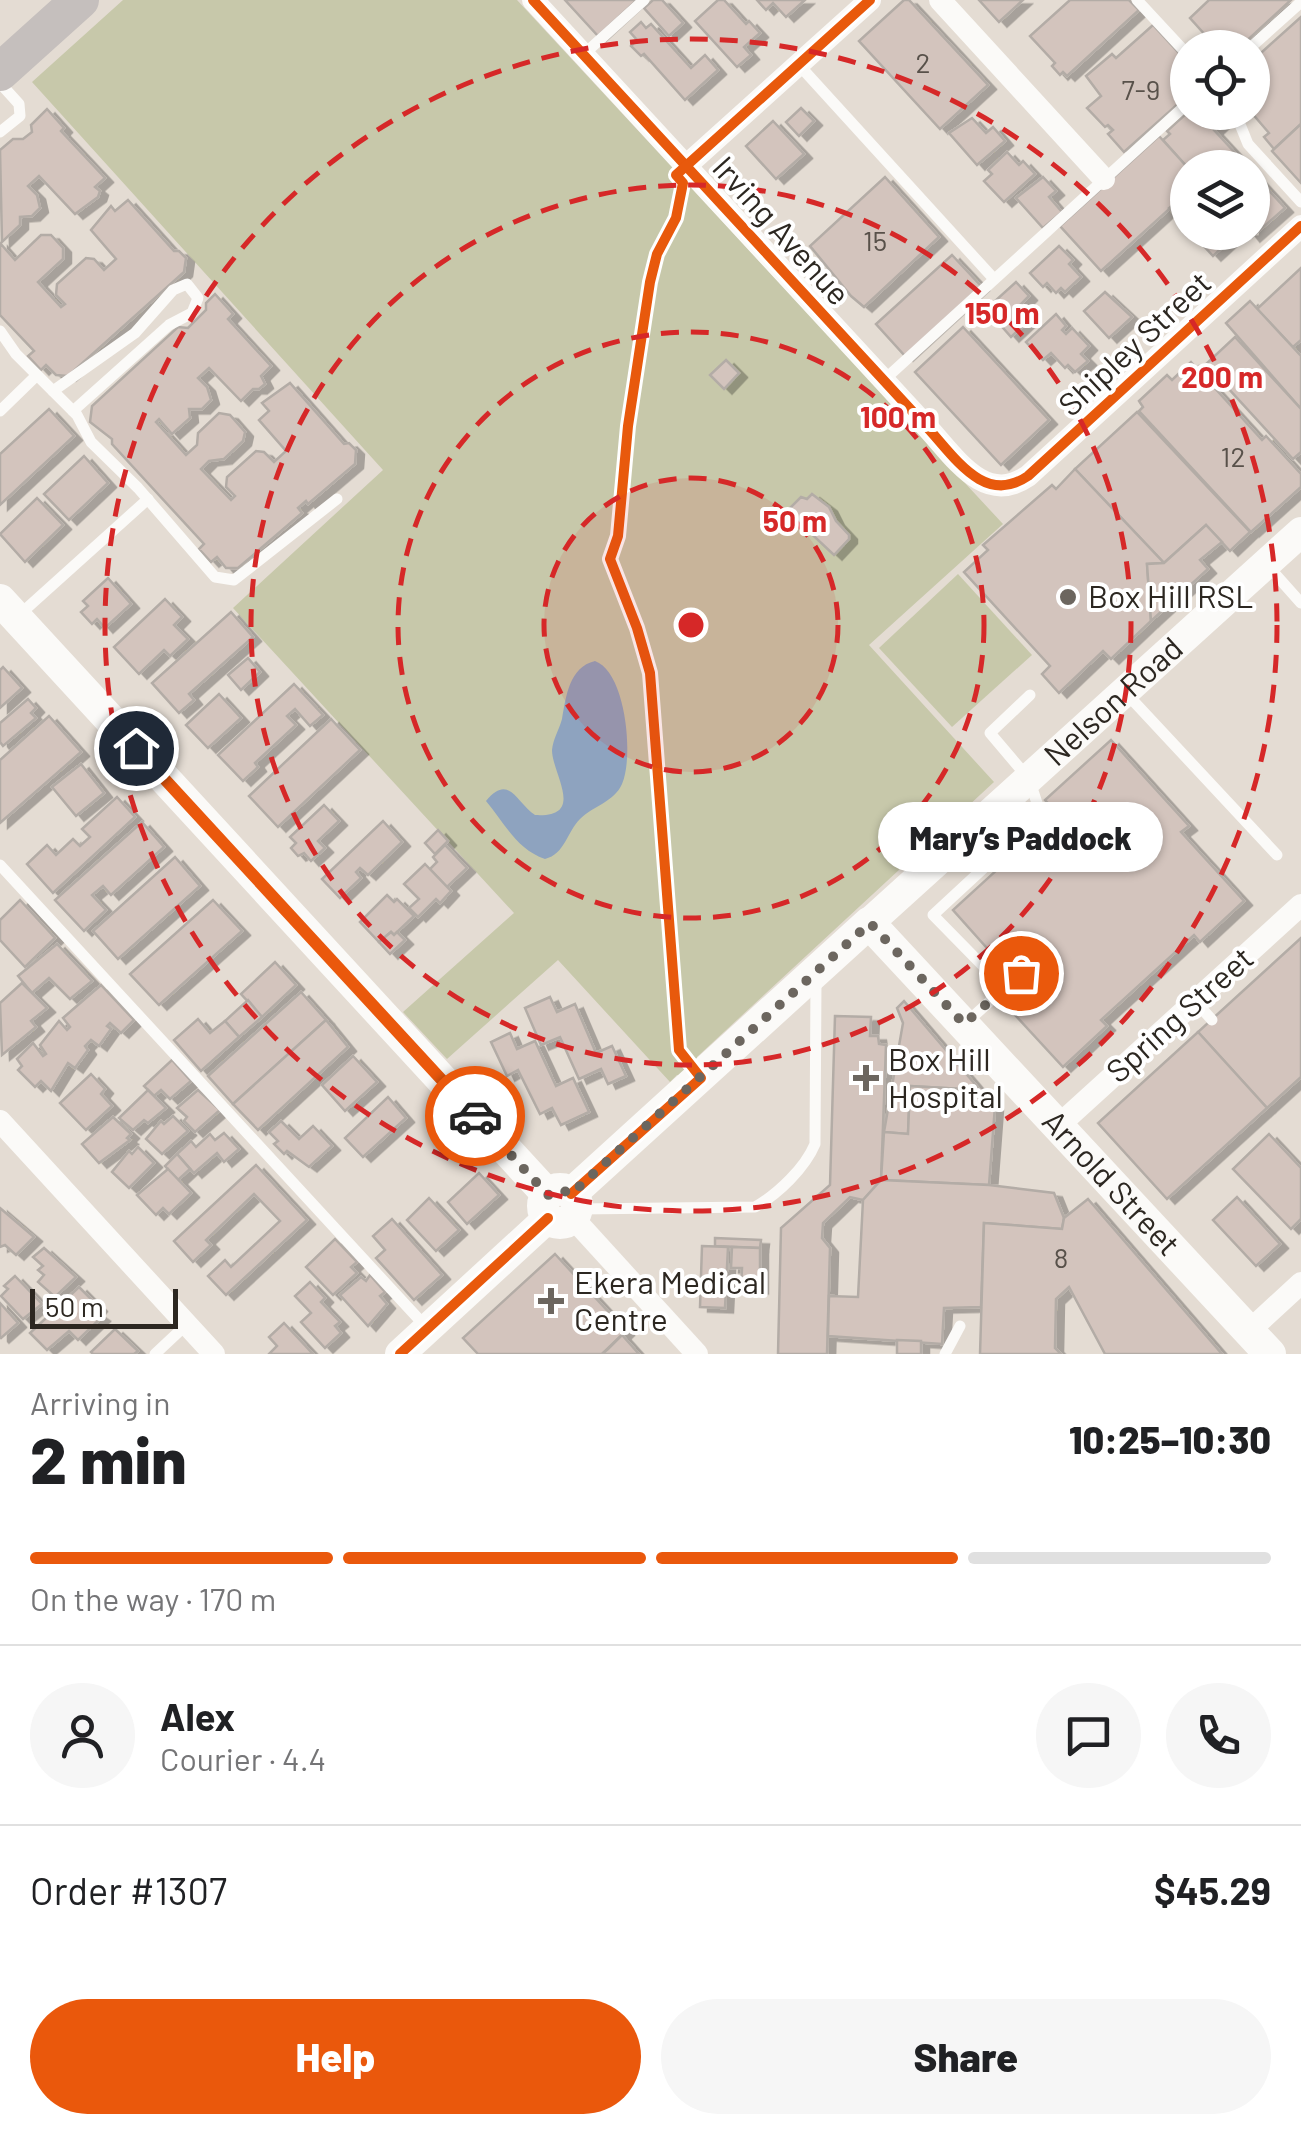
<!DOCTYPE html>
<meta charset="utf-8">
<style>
:root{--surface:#fff;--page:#f6f6f6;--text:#202124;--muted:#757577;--line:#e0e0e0;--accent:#ea580c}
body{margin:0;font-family:Barlow,sans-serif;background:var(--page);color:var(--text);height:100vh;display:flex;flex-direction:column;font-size:38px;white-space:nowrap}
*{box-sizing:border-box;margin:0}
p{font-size:32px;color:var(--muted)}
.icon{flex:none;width:55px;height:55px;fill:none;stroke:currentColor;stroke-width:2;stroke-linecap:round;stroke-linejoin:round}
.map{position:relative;height:1354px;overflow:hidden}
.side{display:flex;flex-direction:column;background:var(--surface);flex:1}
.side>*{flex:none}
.buttons{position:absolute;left:1170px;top:30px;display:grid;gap:20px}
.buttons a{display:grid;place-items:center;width:100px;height:100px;border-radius:50%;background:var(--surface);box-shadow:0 2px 8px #0004;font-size:50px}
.scale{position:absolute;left:30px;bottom:25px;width:148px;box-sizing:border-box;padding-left:10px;border:5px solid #2c2721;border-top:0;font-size:28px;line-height:35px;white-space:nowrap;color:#2c2721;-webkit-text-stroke:8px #fff;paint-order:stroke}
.pin{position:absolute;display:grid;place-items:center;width:85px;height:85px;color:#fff;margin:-42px;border:5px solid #fff;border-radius:50%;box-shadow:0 2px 10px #0007}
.courier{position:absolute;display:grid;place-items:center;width:100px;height:100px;margin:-50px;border:8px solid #ea580c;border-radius:50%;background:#fff;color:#222;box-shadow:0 2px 12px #0007}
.bubble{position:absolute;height:70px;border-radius:35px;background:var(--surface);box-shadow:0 2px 8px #0004;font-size:32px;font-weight:800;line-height:70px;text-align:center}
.headline em{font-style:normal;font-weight:800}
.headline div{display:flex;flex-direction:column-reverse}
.headline{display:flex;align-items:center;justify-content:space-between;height:170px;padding:0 30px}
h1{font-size:65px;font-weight:800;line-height:75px}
.bar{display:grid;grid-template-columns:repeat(4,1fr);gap:15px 10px;align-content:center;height:120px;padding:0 30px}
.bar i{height:12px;border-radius:8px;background:var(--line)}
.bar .active{background:var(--accent)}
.bar p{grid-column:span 4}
.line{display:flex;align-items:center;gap:25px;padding:0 30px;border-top:2px solid var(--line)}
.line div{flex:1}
.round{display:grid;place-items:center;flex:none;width:105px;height:105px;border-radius:52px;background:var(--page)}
.primary-button{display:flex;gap:20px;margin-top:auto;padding:20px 30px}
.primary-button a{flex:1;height:115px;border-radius:60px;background:var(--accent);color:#fff;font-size:40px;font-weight:800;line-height:115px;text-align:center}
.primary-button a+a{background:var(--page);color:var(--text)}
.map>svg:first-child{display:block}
</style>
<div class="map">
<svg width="1301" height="1354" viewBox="0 0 1301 1354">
<defs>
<filter id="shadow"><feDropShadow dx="8" dy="4.5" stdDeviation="0" flood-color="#0004"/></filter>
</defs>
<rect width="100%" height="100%" fill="#e4dcd3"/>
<!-- green -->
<g fill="#c7c8aa">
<path d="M123 0H517L1003 524 869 645 994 782 697 1057 698 1068 687 1077 677 1075 670 1082 558 960 447 1059 403 1012 514 913 233 608 383 470 32 82Z"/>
<path d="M958 574 1032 655 952 727 879 648Z"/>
</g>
<!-- water -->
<path fill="#8ea3bf" d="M595 661C626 672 634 757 622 784 614 802 593 806 580 819 567 832 565 854 545 859 516 849 504 822 486 801 509 773 516 802 535 815 587 818 552 774 552 750 553 739 559 730 562 719 566 697 569 667 595 661Z"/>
<!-- building -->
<g fill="#d3c4bd" stroke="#b3aca6" stroke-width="2.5" filter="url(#shadow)">
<path d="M565 0H637L598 36Z"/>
<path d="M653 0H662L683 23 669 36 644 8Z"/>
<path d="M718 0H724L746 24 749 21 760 33 744 47 751 55 737 67 695 21Z"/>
<path d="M757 0H805L786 17 773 3 766 10Z"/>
<path d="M904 0H909L988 85 940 129 859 41Z"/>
<path d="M979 0H1023L999 22Z"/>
<path d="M1070 0H1129L1139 10 1067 76 1063 72 1060 75 1052 66 1055 63 1030 36Z"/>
<path d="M1209 0H1291L1239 48H1217L1190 18Z"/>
<path d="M1301 17V124L1274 149 1264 137 1269 133 1251 112 1252 61Z"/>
<path d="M641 22 646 28 651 24 691 68 705 55 718 70 685 100 644 54 641 56 631 46 637 40 630 32Z"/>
<path d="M1153 25 1188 63V95L1124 152 1108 134 1113 130 1108 125 1105 127 1087 108 1101 96 1086 76 1112 54 1116 58Z"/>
<path d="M801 108 814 121 799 136 786 122Z"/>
<path d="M47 109 64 128 61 131 105 178 95 187 100 191 98 197 75 214 39 176 28 186 37 195 40 208 32 216 20 217V225L2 242 0 150 13 139H23L32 132 31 125Z"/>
<path d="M1188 112H1224L1228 117 1214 130 1249 168H1188L1163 140 1170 134 1167 131Z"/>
<path d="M972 118 986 133 993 127 1005 141 977 165 949 133Z"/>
<path d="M773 121 804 154 776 179 746 146Z"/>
<path d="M1301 124V183L1272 151Z"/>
<path d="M1159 136 1188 168V192L1101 271 1060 226Z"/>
<path d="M1007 152 1019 165 1023 161 1035 174 1004 202 984 181 992 174 988 170Z"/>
<path d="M1252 172 1285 208 1252 237 1248 232H1252Z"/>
<path d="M885 177 939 237 864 307 851 296 810 246Z"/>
<path d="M1043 177 1056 191 1049 197 1062 212 1043 228 1016 198Z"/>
<path d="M1188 192V229L1169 208Z"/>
<path d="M128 200 174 251H179L186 258 184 272 68 376 56 375 46 365 41 370 28 356 34 351 0 315V243L15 260 41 235H51L63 248V259L38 282 61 307 65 304 56 295 57 284 86 258 94 259 104 270 116 259 91 230 111 206 115 211Z"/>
<path d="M1191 232H1239L1213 256Z"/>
<path d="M1059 246 1073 260 1069 264 1081 277 1065 292 1061 288 1056 293 1047 283 1043 287 1030 273Z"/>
<path d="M952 255 981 286 905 356 876 324Z"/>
<path d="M1301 268V340L1293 347 1257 309Z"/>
<path d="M1016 282 1029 296 1021 304 1029 312 1025 317 1028 321 1011 337 998 322 1007 314 995 301Z"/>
<path d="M1105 292 1132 317 1109 338 1084 311Z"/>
<path d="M215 294 233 314 228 319 271 366 261 376 265 384 259 389H253L241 401 209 368 198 378 207 387 211 400 202 409H189L190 418 172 434 159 419 156 422 186 455 197 445 198 433 219 413 230 415 245 432 243 441 224 459 209 461 201 469 231 500 235 496 226 487 227 477 256 451 264 452 274 462 286 451 259 420 269 411 262 403 290 383 344 444 349 443 356 450 355 464 308 504 306 501 298 508 302 513 238 568H226L217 557 211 562 199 549 204 544 112 444V439L90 422 92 406 178 327 188 328 206 310V303Z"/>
<path d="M1250 301 1301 356V409L1226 323Z"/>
<path d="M1056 314 1066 326 1062 330 1066 334 1072 328 1089 346 1081 354 1088 361 1075 372 1068 365 1065 368 1051 353 1043 360 1026 342Z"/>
<path d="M963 327 1049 420 1001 465 915 372Z"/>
<path d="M1235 337 1301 409V452L1293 459 1206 364Z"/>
<path d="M726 360 739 373 724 389 710 375Z"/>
<path d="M1191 362 1262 440 1266 436 1301 474V487L1251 532 1139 411 1143 407 1139 401 1167 375 1172 380Z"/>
<path d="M49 409 74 436 0 505V454Z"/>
<path d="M1137 412 1250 532 1230 551 1206 525 1164 563 1075 469Z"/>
<path d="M84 456 108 483 69 520 44 494Z"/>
<path d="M1075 469 1164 563 1147 564 1151 621 1111 659 1103 651 1059 693 1042 674 1050 666 964 572 988 550 983 545 1052 485 1056 489Z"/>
<path d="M812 494 829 507 836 521 849 535V539L834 555 787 511 801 497 807 499Z"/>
<path d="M37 498 63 525 25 562 0 534Z"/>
<path d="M1206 525 1222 542 1200 560 1208 569 1151 621 1147 564 1164 563Z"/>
<path d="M108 578 131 604 105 628 97 619 92 624 81 612 88 606 83 601Z"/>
<path d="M165 599 182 617 174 625 188 639 170 656 164 650 139 674 114 647Z"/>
<path d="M231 612 253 637 189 694 194 700 179 713 152 683Z"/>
<path d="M248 658 260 672 241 690 228 675Z"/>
<path d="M3 667 22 688 0 708V670Z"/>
<path d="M294 684 323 715 310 726 295 709 287 716 296 725 255 763 258 767 243 781 218 755Z"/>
<path d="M219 694 241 718 208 748 186 725Z"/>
<path d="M28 699 36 708 31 713 36 718 3 746 0 742V723Z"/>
<path d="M49 716 81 752 0 823V760Z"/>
<path d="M331 719 360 750 278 827 249 796Z"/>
<path d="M1111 740 1189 826 1181 832 1244 901 1200 942 1194 935 1101 1020 1107 1026 1063 1067 1004 1003 1044 966 1025 946 1003 966 953 910 1058 814 1045 800Z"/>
<path d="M81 764 104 793 76 816 52 787Z"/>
<path d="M117 797 135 817 53 893 27 864 47 845 56 855 73 839 80 846 90 837 82 829Z"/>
<path d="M324 805 339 821 318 841 325 848 311 861 304 853 298 856 291 848 296 843 290 837Z"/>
<path d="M383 821 402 842 368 875 360 868 356 872 361 878 340 898 322 879Z"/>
<path d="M142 822 164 847 111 895 103 886 92 895 106 910 84 931 55 900Z"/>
<path d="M438 830 448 841 435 854 425 843Z"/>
<path d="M445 845 467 868 447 887 430 869 437 862 433 857Z"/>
<path d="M175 857 200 886 118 959 93 931Z"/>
<path d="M425 864 451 891 440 903 436 899 418 917 409 908 419 899 404 884Z"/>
<path d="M387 895 394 902 397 899 414 916 394 935 391 932 379 942 360 922Z"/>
<path d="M20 900 55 938 25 967 0 940V920Z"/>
<path d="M213 900 242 931 159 1005 130 974Z"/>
<path d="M391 932 394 935 397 932 405 940 390 954 379 942Z"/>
<path d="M1301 938V1077L1267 1108 1198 1032Z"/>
<path d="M57 944 92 981 70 999 49 978 32 993 18 976Z"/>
<path d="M275 962 296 985 262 1017 241 994Z"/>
<path d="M22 983 47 1008 31 1021 36 1027 2 1055 0 1003Z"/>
<path d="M101 985 134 1020 121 1033 110 1023 107 1026 111 1029 99 1046 91 1040 85 1046 88 1050 75 1068 68 1063 51 1091 41 1081 35 1087 18 1070 22 1066 17 1059 33 1043 43 1056 46 1054 40 1045 59 1021 67 1030 70 1027 63 1018Z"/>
<path d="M301 992 326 1020 233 1104 208 1076Z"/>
<path d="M550 997 557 1012 575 1004 596 1053 612 1046 626 1076 608 1084 601 1069 579 1079 560 1037 541 1045 525 1008Z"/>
<path d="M248 1000 262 1017 239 1037 225 1021Z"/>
<path d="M904 1001 980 1090 910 1086 908 1134 884 1132 903 1023 897 1008Z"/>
<path d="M835 1016 871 1017 870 1036H878L879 1044 886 1045 881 1180 863 1200 850 1197 823 1223 822 1238 830 1248 827 1354H778L781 1228 830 1185Z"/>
<path d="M198 1019 210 1033 225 1021 239 1037 201 1071 174 1040Z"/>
<path d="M326 1020 348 1047 258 1130 233 1104Z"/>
<path d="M1198 1032 1267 1108 1167 1199 1098 1123Z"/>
<path d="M510 1033 517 1049 535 1041 556 1086 573 1078 589 1112 561 1125 552 1108 540 1114 518 1070 507 1076 491 1042Z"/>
<path d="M353 1056 377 1082 345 1111 322 1085Z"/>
<path d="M172 1060 191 1081 170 1099 161 1090 154 1096 144 1086Z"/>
<path d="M91 1074 105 1089 101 1094 112 1106 86 1130 60 1103Z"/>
<path d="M910 1086 980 1090 995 1106 989 1185 881 1180 884 1132 908 1134Z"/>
<path d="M148 1090 166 1108 148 1123 144 1120 133 1130 119 1118Z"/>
<path d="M198 1090 220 1110 195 1132 184 1121 187 1117 177 1108Z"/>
<path d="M388 1097 406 1118 363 1157 345 1138Z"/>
<path d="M173 1116 188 1131 162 1154 146 1139 161 1121 164 1124Z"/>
<path d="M113 1117 131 1134 127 1138 130 1140 99 1163 82 1144Z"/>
<path d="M281 1121 299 1139 313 1126 332 1146 309 1167 287 1151 284 1154 274 1144 278 1141 269 1132Z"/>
<path d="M224 1133 239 1149 224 1162 217 1153 194 1173 177 1154 191 1141 196 1147 210 1134 215 1140Z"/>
<path d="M1269 1134 1301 1168V1219L1291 1229 1233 1169Z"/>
<path d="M138 1147 154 1163 129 1188 112 1172 129 1151 132 1154Z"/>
<path d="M177 1154 190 1169 178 1180 165 1166Z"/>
<path d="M256 1165 307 1220 226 1295 208 1276 225 1260 231 1267 280 1221 254 1194 206 1240 211 1245 193 1262 174 1241Z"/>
<path d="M168 1169 191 1193 169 1214 163 1208 156 1215 137 1195Z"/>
<path d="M479 1173 499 1195 467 1224 448 1202Z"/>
<path d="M881 1180 989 1185 1054 1193 1064 1218 1062 1229 984 1223 981 1307 944 1308 942 1344 828 1336 829 1296 858 1297 863 1200Z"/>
<path d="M1237 1197 1280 1244 1256 1266 1213 1220Z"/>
<path d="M429 1198 459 1230 436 1251 407 1220Z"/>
<path d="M1088 1199 1222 1354H1105L1069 1287 1056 1299 1055 1348 1061 1354H980L984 1223 1062 1229 1064 1218Z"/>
<path d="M0 1208 34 1237 16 1255 5 1245 0 1247Z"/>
<path d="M392 1219 442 1275 414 1300 376 1258 385 1250 373 1236Z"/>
<path d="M715 1238 761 1240 760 1248 715 1246Z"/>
<path d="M335 1239 357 1262 351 1267 357 1273 333 1295 306 1267Z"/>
<path d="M702 1246 728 1247 725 1308 700 1307Z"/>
<path d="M732 1247 760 1248V1289H741L742 1268H731Z"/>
<path d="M44 1248 76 1277 55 1297 38 1282 44 1275 38 1270 43 1266 33 1257Z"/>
<path d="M555 1254 626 1331 602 1354H478L463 1338Z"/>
<path d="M370 1275 385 1292 380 1296 387 1304 368 1326 340 1295 361 1277 366 1281Z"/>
<path d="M15 1276 42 1304 23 1319 1 1296 8 1289 4 1286Z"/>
<path d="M310 1282 325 1298 321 1302 340 1322 335 1326 341 1333 325 1348 301 1322 311 1313 295 1296Z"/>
<path d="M79 1287 99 1307 95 1312 102 1317 78 1340 69 1331 47 1350 30 1333Z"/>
<path d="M0 1303 18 1323 1 1338 0 1337Z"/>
<path d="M284 1323 313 1354H269L277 1346 269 1337Z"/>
<path d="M115 1329 138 1351 134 1354H93L91 1352Z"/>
<path d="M622 1335 639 1354H602L608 1349Z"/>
<path d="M897 1340 921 1341V1354H897Z"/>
</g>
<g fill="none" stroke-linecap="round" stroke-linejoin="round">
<!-- service -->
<g stroke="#fbfaf8" stroke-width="11">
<path d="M1137 0 1188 55"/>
<path d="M1250 48 1301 2"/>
<path d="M583 55 644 0"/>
<path d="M799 65 994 279"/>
<path d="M0 83 19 104 20 116 0 132"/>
<path d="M1235 112 1248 144 1301 202"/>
<path d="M0 331 16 354 77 415 91 442 138 488 215 577 234 580 337 499"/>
<path d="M884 380 1188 103"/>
<path d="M53 391 135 333 173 290 187 284 198 298 192 313 169 325 73 411"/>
<path d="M0 411 37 375"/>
<path d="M1267 565 1301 603"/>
<path d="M17 617 148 499"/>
<path d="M1125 692 1277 855"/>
<path d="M0 865 427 1328"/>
<path d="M1013 979 984 967 933 915 1041 815 1029 779 990 733 1030 695"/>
<path d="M1195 1001 1212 1020"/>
<path d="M967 1022 1021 973"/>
<path d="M577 1209 755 1207C778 1194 805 1168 815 1144L816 981"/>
<path d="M155 1354 187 1324"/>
<path d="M945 1354 960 1326"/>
</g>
<!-- minor -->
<g stroke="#fbfaf8" stroke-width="22">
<path d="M533 0 924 424C953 454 983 507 1028 476L1301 226"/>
<path d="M940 0 1104 179"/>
<path d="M687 165 870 0"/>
<path d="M0 1121 214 1354"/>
<path d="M1058 1126 1301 905"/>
<path d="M573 1218 697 1354"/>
<path d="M1249 1331 1301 1283"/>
</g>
<!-- tertiary -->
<g stroke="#fbfaf8" stroke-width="30">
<path id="s1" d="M869 923 1301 532"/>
<path d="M400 1354 548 1218"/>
</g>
<!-- secondary -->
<g stroke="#fbfaf8" stroke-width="32">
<path d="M0 600 548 1195"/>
<circle cx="560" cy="1206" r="17"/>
<path id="s2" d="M571 1194 869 923 1270 1354"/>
</g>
<!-- primary -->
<path stroke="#c5bfbd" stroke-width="38" d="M0 72 80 0"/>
<!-- cycleway casing -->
<g stroke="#fff" stroke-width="16">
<g id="cycleway">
<path d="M533 0 924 424C953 454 983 507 1028 476L1301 226"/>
<path d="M571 1194 701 1078 679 1050 650 673 637 628 610 559 618 536 628 426 650 282 657 254 676 218 683 183 676 175 870 0"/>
<path d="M400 1354 548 1218"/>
</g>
</g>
<!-- cycleway -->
<use href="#cycleway" stroke="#e8590c" stroke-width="10"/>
</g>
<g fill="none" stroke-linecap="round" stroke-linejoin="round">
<!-- done -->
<path stroke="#6c665f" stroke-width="10" stroke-dasharray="0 18" d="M475 1116 548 1195 562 1190 571 1194 870 923 964 1024 1021 973"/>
<!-- route -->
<path stroke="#ea580c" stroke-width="12" d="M136 748 475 1116"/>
</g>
<!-- distance rings -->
<circle cx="691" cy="625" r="147" fill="#d62828" fill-opacity=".12"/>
<g fill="none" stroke="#d62828" stroke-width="5" stroke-dasharray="18 12">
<circle cx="691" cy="625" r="147"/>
<circle cx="691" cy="625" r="293"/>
<circle cx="691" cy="625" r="440"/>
<circle cx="691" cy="625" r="586"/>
</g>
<!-- markers -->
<g fill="#6c665f" stroke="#fff" stroke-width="4">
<circle cx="1068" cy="597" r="10"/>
<path d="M861 1063h10v10h10v10h-10v10h-10v-10h-10v-10h10z"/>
<path d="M546 1286h10v10h10v10h-10v10h-10v-10h-10v-10h10z"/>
</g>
<g text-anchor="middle" stroke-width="8" stroke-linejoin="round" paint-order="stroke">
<!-- number labels -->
<g font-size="28" fill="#58514a">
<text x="923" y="73">2</text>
<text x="1141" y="100">7-9</text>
<text x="875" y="251">15</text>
<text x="1233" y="467">12</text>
<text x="1061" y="1268">8</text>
</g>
<!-- street labels -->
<g font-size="32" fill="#2c2721" stroke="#fff">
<text transform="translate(781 231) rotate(48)" y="11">Irving Avenue</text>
<text transform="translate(1135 344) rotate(-43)" y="11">Shipley Street</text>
<text dy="11" stroke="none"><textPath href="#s1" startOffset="330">Nelson Road</textPath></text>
<text transform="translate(1180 1015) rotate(-42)" y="11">Spring Street</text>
<text dy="11" stroke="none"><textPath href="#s2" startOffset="758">Arnold Street</textPath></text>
</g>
<!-- poi labels -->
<g font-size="32" fill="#2c2721" stroke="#fff" text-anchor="start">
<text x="1088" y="608">Box Hill RSL</text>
<text x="888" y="1071">Box Hill<tspan x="888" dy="37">Hospital</tspan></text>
<text x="574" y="1294">Ekera Medical<tspan x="574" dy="37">Centre</tspan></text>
</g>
</g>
<circle cx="691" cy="625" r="15" fill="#d62828" stroke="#fff" stroke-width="5"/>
<g font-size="30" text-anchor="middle" font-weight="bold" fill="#d62828" stroke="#fff" stroke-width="8" stroke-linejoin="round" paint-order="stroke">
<text x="1002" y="324">150 m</text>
<text x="1222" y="388">200 m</text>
<text x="898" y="428">100 m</text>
<text x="795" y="532">50 m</text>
</g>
</svg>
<div class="buttons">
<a><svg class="icon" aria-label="locate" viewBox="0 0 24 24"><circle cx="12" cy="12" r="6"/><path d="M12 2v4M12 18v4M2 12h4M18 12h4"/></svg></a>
<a><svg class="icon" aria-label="layers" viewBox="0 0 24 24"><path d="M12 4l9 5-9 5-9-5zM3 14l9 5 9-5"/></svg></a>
</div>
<div class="scale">50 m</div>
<div class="pin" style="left:1021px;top:973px;background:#ea580c"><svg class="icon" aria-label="bag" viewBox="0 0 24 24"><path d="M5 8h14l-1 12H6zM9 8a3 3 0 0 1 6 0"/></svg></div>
<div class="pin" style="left:136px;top:748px;background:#1f2937"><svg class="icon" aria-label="home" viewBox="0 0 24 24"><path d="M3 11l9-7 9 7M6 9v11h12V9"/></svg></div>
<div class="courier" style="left:475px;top:1116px"><svg class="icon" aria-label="car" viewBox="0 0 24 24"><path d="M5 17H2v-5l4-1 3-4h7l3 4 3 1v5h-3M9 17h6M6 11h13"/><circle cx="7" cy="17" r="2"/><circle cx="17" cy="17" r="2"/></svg></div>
<div class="bubble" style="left:878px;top:802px;width:285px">Mary’s Paddock</div>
</div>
<section class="side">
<div class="headline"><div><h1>2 min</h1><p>Arriving in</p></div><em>10:25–10:30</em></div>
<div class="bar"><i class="active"></i><i class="active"></i><i class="active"></i><i></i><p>On the way · 170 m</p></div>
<div class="line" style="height:180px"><a class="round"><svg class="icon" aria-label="person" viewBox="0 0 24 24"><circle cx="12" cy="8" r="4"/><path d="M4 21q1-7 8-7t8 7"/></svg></a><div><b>Alex</b><p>Courier · 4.4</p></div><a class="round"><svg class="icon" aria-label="chat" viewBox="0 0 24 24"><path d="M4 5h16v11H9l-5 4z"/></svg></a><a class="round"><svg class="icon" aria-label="phone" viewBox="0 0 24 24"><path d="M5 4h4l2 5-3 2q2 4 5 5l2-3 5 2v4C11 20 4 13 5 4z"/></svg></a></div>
<div class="line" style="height:130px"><div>Order #1307</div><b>$45.29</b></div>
<div class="primary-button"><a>Help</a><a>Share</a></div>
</section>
